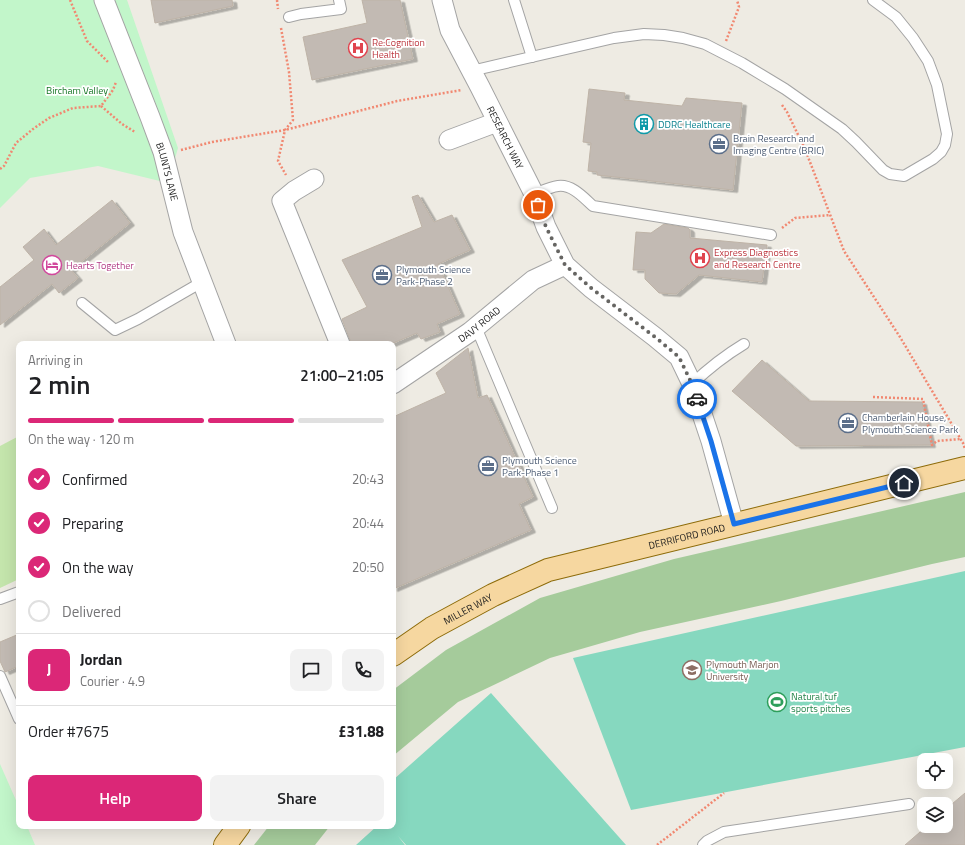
<!DOCTYPE html>
<meta charset="utf-8">
<style>
:root{--surface:#fff;--page:#f2f2f2;--text:#202124;--muted:#757577;--line:#e0e0e0;--accent:#db2777}
body{margin:0;font-family:"Titillium Web",sans-serif;background:var(--page);color:var(--text);height:100vh;display:flex;flex-direction:column;font-size:15px;white-space:nowrap}
*{box-sizing:border-box;margin:0}
p{font-size:13px;color:var(--muted)}
.icon{flex:none;width:22px;height:22px;fill:none;stroke:currentColor;stroke-width:2;stroke-linecap:round;stroke-linejoin:round}
.map{position:relative;flex:1;overflow:hidden}
.panel{position:absolute;left:16px;top:341px;width:380px;height:488px;display:flex;flex-direction:column;background:var(--surface);border-radius:8px;box-shadow:0 4px 16px #0002}
.panel>*{flex:none}
.tools{position:absolute;left:917px;top:753px;display:grid;gap:8px}
.tools a{display:grid;place-items:center;width:36px;height:36px;border-radius:8px;background:var(--surface);box-shadow:0 4px 16px #0002;font-size:20px}
.pin{position:absolute;display:grid;place-items:center;width:34px;height:34px;color:#fff;margin:-17px;border:2px solid #fff;border-radius:50%;box-shadow:0 1px 4px #0007}
.courier{position:absolute;display:grid;place-items:center;width:40px;height:40px;margin:-20px;border:3px solid #1a73e8;border-radius:50%;background:#fff;color:#222;box-shadow:0 1px 5px #0007}
.headline em{font-style:normal;font-weight:600}
.headline div{display:flex;flex-direction:column-reverse}
.headline{display:flex;align-items:center;justify-content:space-between;height:68px;padding:0 12px}
h1{font-size:26px;font-weight:600;line-height:30px}
.bar{display:grid;grid-template-columns:repeat(4,1fr);gap:6px 4px;align-content:center;height:48px;padding:0 12px}
.bar i{height:5px;border-radius:3px;background:var(--line)}
.bar .active{background:var(--accent)}
.bar p{grid-column:span 4}
.line{display:flex;align-items:center;gap:10px;padding:0 12px;border-top:1px solid var(--line)}
.line div{flex:1}
.round{display:grid;place-items:center;flex:none;width:42px;height:42px;border-radius:8px;background:var(--page)}
ol{padding:0 12px;list-style:none}
li{display:flex;align-items:center;gap:12px;height:44px}
li p{margin-inline-start:auto}
li .icon{padding:4px;border-radius:50%;background:var(--accent);color:#fff;stroke-width:4}
li:last-child{color:var(--muted)}
li i{width:22px;height:22px;border:2px solid var(--line);border-radius:50%}
.action{display:flex;gap:8px;margin-top:auto;padding:8px 12px}
.action a{flex:1;height:46px;border-radius:8px;background:var(--accent);color:#fff;font-size:16px;font-weight:600;line-height:46px;text-align:center}
.action a+a{background:var(--page);color:var(--text)}
.map>svg:first-child{display:block}
</style>
<div class="map">
<svg width="965" height="845" viewBox="0 0 965 845">
<defs>
<filter id="shadow"><feDropShadow dx="4.5" dy="2.5" stdDeviation="0" flood-color="#0004"/></filter>
</defs>
<rect width="100%" height="100%" fill="#eeebe3"/>
<!-- grass -->
<path fill="#c4e5ac" d="M19 436V579L0 588V446Z"/>
<!-- forest -->
<g fill="#a5cb9b">
<path d="M965 492V557L932 564 781 601 640 632 550 658 458 702 393 756V690L446 650 540 598 674 559Z"/>
<path d="M269 826H330L315 845H254Z"/>
</g>
<!-- park -->
<g fill="#c2f6ca">
<path d="M0 0H127L178 148 168 183 98 166 30 178 0 208Z"/>
<path d="M0 764 19 807V826H27L35 845H0Z"/>
</g>
<!-- pitch -->
<g fill="#86d8bf">
<path d="M965 571V747L631 810 573 658Z"/>
<path d="M491 693 626 845H406L398 836 405 845H356L377 826H393V780Z"/>
</g>
<!-- building -->
<g fill="#c2bab3" stroke="#beb3a7" filter="url(#shadow)">
<path d="M151 0H232L233 6 155 23Z"/>
<path d="M362 0H400L413 59 312 80 303 37 367 23Z"/>
<path d="M589 89 625 93 624 100 682 106 686 98 742 103 733 190 597 175V172L588 171 591 143 583 142Z"/>
<path d="M418 195 434 222 452 215 470 250 438 264 460 314 437 324 440 332 421 339 417 333 391 344H351L350 340 342 319 367 307 342 260 422 227 412 197Z"/>
<path d="M112 200 130 223 71 270 78 278 59 293 52 284 0 325V287L34 260 23 247 44 229 56 245Z"/>
<path d="M664 224 688 228 690 230V238L767 245 762 282 699 275 676 294 659 293 645 279V270H633L636 232 651 233Z"/>
<path d="M468 348 478 398 487 395 533 497 519 504 531 530 393 589V417L446 393 436 373Z"/>
<path d="M762 360 809 401 922 402 931 445 796 446 732 391Z"/>
<path d="M19 634V666L5 672 0 661V642Z"/>
<path d="M965 793V845H905L927 826H946V809Z"/>
</g>
<g fill="none" stroke-linecap="round" stroke-linejoin="round">
<!-- lane casing -->
<g stroke="#a4a4a4" stroke-width="12">
<g id="lane">
<path d="M514 0 532 57"/>
<path d="M289 17 301 14 341 9 339 0"/>
<path d="M471 71 614 38 644 34 664 35 683 38 705 44 742 63 785 89 842 129 856 142 883 170 890 174 904 176 933 159 941 152 945 145 947 134 937 85 928 61 913 38 896 17 873 0"/>
<path d="M534 194C542 191 550 187 558 186 572 184 584 198 593 206L771 235"/>
<path d="M82 303 115 330 138 319 202 282"/>
<path d="M476 327 552 508"/>
<path d="M692 384C709 368 724 356 744 344"/>
<path d="M0 599 19 592"/>
<path d="M0 676 19 719"/>
<path d="M703 845 707 841 724 832 909 804"/>
</g>
</g>
<!-- street casing -->
<g stroke="#a4a4a4" stroke-width="21">
<g id="street">
<path id="s1" d="M104 0 150 117 163 152 183 232 226 344"/>
<path id="s2" d="M442 0 450 30 480 87 534 194 546 227 565 265 591 288 655 337 679 357 692 384 711 441 734 524"/>
<path d="M449 140 497 122"/>
<path d="M314 179 294 191 282 201 340 344"/>
<path id="s3" d="M393 384 470 332 533 280 565 265"/>
</g>
</g>
<!-- primary casing -->
<g stroke="#8d6b09" stroke-width="24">
<g id="primary">
<path id="s4" d="M393 655 432 628 493 595 548 570 965 468"/>
<path d="M225 845 239 826"/>
</g>
</g>
<!-- path -->
<g stroke="#f18871" stroke-width="2.5" stroke-dasharray="2 2" stroke-linecap="butt">
<path d="M70 0 87 41 108 62"/>
<path d="M277 0 278 9"/>
<path d="M281 28 289 72 293 120 285 130 278 161 286 175"/>
<path d="M726 41 739 7 737 0"/>
<path d="M782 105 787 112 805 149 844 251 900 337 963 443 965 449"/>
<path d="M101 106 122 124 135 132"/>
<path d="M181 150 212 142 285 130 397 101 462 90"/>
<path d="M0 169 4 166 16 143 33 129 49 118 73 108 101 106 113 90 116 82"/>
<path d="M782 228 795 218 830 215"/>
<path d="M873 397 923 399 932 445 937 441 961 439"/>
<path d="M657 845 724 793"/>
</g>
<!-- lane -->
<use href="#lane" stroke="#fff" stroke-width="10"/>
<!-- street -->
<use href="#street" stroke="#fff" stroke-width="19"/>
<!-- primary -->
<use href="#primary" stroke="#f6d7a0" stroke-width="22"/>
</g>
<g fill="none" stroke-linecap="round" stroke-linejoin="round">
<!-- done -->
<path stroke="#666562" stroke-width="4" stroke-dasharray="0 7.2" d="M538 205 546 227 565 265 591 288 655 337 679 357 692 384 697 399"/>
<!-- route -->
<path stroke="#1a73e8" stroke-width="5" d="M697 399 711 441 734 524 904 483"/>
</g>
<!-- icons -->
<defs>
<g id="hospital-ring" transform="scale(1)"><circle r="9.5" fill="#fff" stroke="#e0444e" stroke-width="1.5"/><path d="M-5-5h3v3.5h4V-5h3V5h-3V1.5h-4V5h-3Z" fill="#e0444e"/></g>
<g id="building-ring" transform="scale(1)"><circle r="9.5" fill="#fff" stroke="#0f9aa8" stroke-width="1.5"/><path d="M-4-6H4V6H1V3H-1V6H-4ZM-2.5-4.3h1.7v1.8h-1.7ZM.8-4.3h1.7v1.8H.8ZM-2.5-1h1.7V.8h-1.7ZM.8-1h1.7V.8H.8Z" fill="#0f9aa8"/></g>
<g id="office-ring" transform="scale(1)"><circle r="9.5" fill="#fff" stroke="#5c6f8a" stroke-width="1.5"/><path d="M-6-3h4V-5.5h4V-3h4V5H-6ZM-1-4.5V-3h2v-1.5ZM-6 0V1H6V0Z" fill="#5c6f8a"/></g>
<g id="hotel-ring" transform="scale(1)"><circle r="9.5" fill="#fff" stroke="#d1479c" stroke-width="1.5"/><path d="M-6-4.5h1.5V1H6V5H4.5V3h-9V5H-6ZM-4 0a1.8 1.8 0 1 1 3.6 0ZM.5 0V-2.5h3Q6-2.5 6 0Z" fill="#d1479c"/></g>
<g id="university-ring" transform="scale(1)"><circle r="9.5" fill="#fff" stroke="#8d6e63" stroke-width="1.5"/><path d="M0-5L7-2L0 1L-7-2ZM-4 1L0 2.5L4 1V4Q0 6-4 4Z" fill="#8d6e63"/></g>
<g id="stadium-ring" transform="scale(1)"><circle r="9.5" fill="#fff" stroke="#2e9e5b" stroke-width="1.5"/><path d="M0-5a6.5 5 0 1 0 0 10a6.5 5 0 1 0 0-10ZM-3.5-1.8h7v3.6h-7Z" fill="#2e9e5b"/></g>
</defs>
<g fill-rule="evenodd">
<use href="#hospital-ring" x="358" y="48"/>
<use href="#building-ring" x="644" y="124"/>
<use href="#office-ring" x="719" y="144"/>
<use href="#hospital-ring" x="700" y="258"/>
<use href="#hotel-ring" x="52" y="265"/>
<use href="#office-ring" x="382" y="275"/>
<use href="#office-ring" x="848" y="423"/>
<use href="#office-ring" x="488" y="466"/>
<use href="#university-ring" x="692" y="670"/>
<use href="#stadium-ring" x="777" y="702"/>
</g>
<g text-anchor="middle" stroke-width="3.5" stroke-linejoin="round" paint-order="stroke">
<!-- health labels -->
<g font-size="10" fill="#be3a42" stroke="#fff" text-anchor="start">
<text x="372" y="46">Re:Cognition<tspan x="372" dy="12">Health</tspan></text>
<text x="714" y="256">Express Diagnostics<tspan x="714" dy="12">and Research Centre</tspan></text>
</g>
<!-- park labels -->
<g font-size="10" fill="#127422" stroke="#fff">
<text x="77" y="94">Bircham Valley</text>
</g>
<!-- culture labels -->
<g font-size="10" fill="#0d838f" stroke="#fff" text-anchor="start">
<text x="658" y="128">DDRC Healthcare</text>
</g>
<!-- street labels -->
<g font-size="10" fill="#1d1d1d" stroke="#fff">
<text dy="4" stroke="none"><textPath href="#s2" startOffset="152">RESEARCH WAY</textPath></text>
<text dy="4" stroke="none"><textPath href="#s1" startOffset="183">BLUNTS LANE</textPath></text>
<text dy="4" stroke="none"><textPath href="#s3" startOffset="105">DAVY ROAD</textPath></text>
<text dy="4" stroke="none"><textPath href="#s4" startOffset="320">DERRIFORD ROAD</textPath></text>
<text dy="4" stroke="none"><textPath href="#s4" startOffset="88">MILLER WAY</textPath></text>
</g>
<!-- service labels -->
<g font-size="10" fill="#4e5e75" stroke="#fff" text-anchor="start">
<text x="733" y="142">Brain Research and<tspan x="733" dy="12">Imaging Centre (BRIC)</tspan></text>
<text x="396" y="273">Plymouth Science<tspan x="396" dy="12">Park-Phase 2</tspan></text>
<text x="862" y="421">Chamberlain House,<tspan x="862" dy="12">Plymouth Science Park</tspan></text>
<text x="502" y="464">Plymouth Science<tspan x="502" dy="12">Park-Phase 1</tspan></text>
</g>
<!-- hotel labels -->
<g font-size="10" fill="#b23c85" stroke="#fff" text-anchor="start">
<text x="66" y="269">Hearts Together</text>
</g>
<!-- education labels -->
<g font-size="10" fill="#785e54" stroke="#fff" text-anchor="start">
<text x="706" y="668">Plymouth Marjon<tspan x="706" dy="12">University</tspan></text>
</g>
<!-- leisure labels -->
<g font-size="10" fill="#27864d" stroke="#fff" text-anchor="start">
<text x="791" y="700">Natural tuf<tspan x="791" dy="12">sports pitches</tspan></text>
</g>
</g>
</svg>
<div class="tools">
<a><svg class="icon" aria-label="locate" viewBox="0 0 24 24"><circle cx="12" cy="12" r="6"/><path d="M12 2v4M12 18v4M2 12h4M18 12h4"/></svg></a>
<a><svg class="icon" aria-label="layers" viewBox="0 0 24 24"><path d="M12 4l9 5-9 5-9-5zM3 14l9 5 9-5"/></svg></a>
</div>
<div class="pin" style="left:538px;top:205px;background:#ea580c"><svg class="icon" aria-label="bag" viewBox="0 0 24 24"><path d="M5 8h14l-1 12H6zM9 8a3 3 0 0 1 6 0"/></svg></div>
<div class="pin" style="left:904px;top:483px;background:#1f2937"><svg class="icon" aria-label="home" viewBox="0 0 24 24"><path d="M3 11l9-7 9 7M6 9v11h12V9"/></svg></div>
<div class="courier" style="left:697px;top:399px"><svg class="icon" aria-label="car" viewBox="0 0 24 24"><path d="M5 17H2v-5l4-1 3-4h7l3 4 3 1v5h-3M9 17h6M6 11h13"/><circle cx="7" cy="17" r="2"/><circle cx="17" cy="17" r="2"/></svg></div>
<section class="panel">
<div class="headline"><div><h1>2 min</h1><p>Arriving in</p></div><em>21:00–21:05</em></div>
<div class="bar"><i class="active"></i><i class="active"></i><i class="active"></i><i></i><p>On the way · 120 m</p></div>
<ol>
<li><svg class="icon" aria-label="check" viewBox="0 0 24 24"><path d="M5 12l5 5 9-10"/></svg>Confirmed<p>20:43</p></li>
<li><svg class="icon" aria-label="check" viewBox="0 0 24 24"><path d="M5 12l5 5 9-10"/></svg>Preparing<p>20:44</p></li>
<li><svg class="icon" aria-label="check" viewBox="0 0 24 24"><path d="M5 12l5 5 9-10"/></svg>On the way<p>20:50</p></li>
<li><i></i>Delivered</li>
</ol>
<div class="line" style="height:72px"><b class="round" style="background:var(--accent);color:#fff">J</b><div><b>Jordan</b><p>Courier · 4.9</p></div><a class="round"><svg class="icon" aria-label="chat" viewBox="0 0 24 24"><path d="M4 5h16v11H9l-5 4z"/></svg></a><a class="round"><svg class="icon" aria-label="phone" viewBox="0 0 24 24"><path d="M5 4h4l2 5-3 2q2 4 5 5l2-3 5 2v4C11 20 4 13 5 4z"/></svg></a></div>
<div class="line" style="height:52px"><div>Order #7675</div><b>£31.88</b></div>
<div class="action"><a>Help</a><a>Share</a></div>
</section>
</div>
